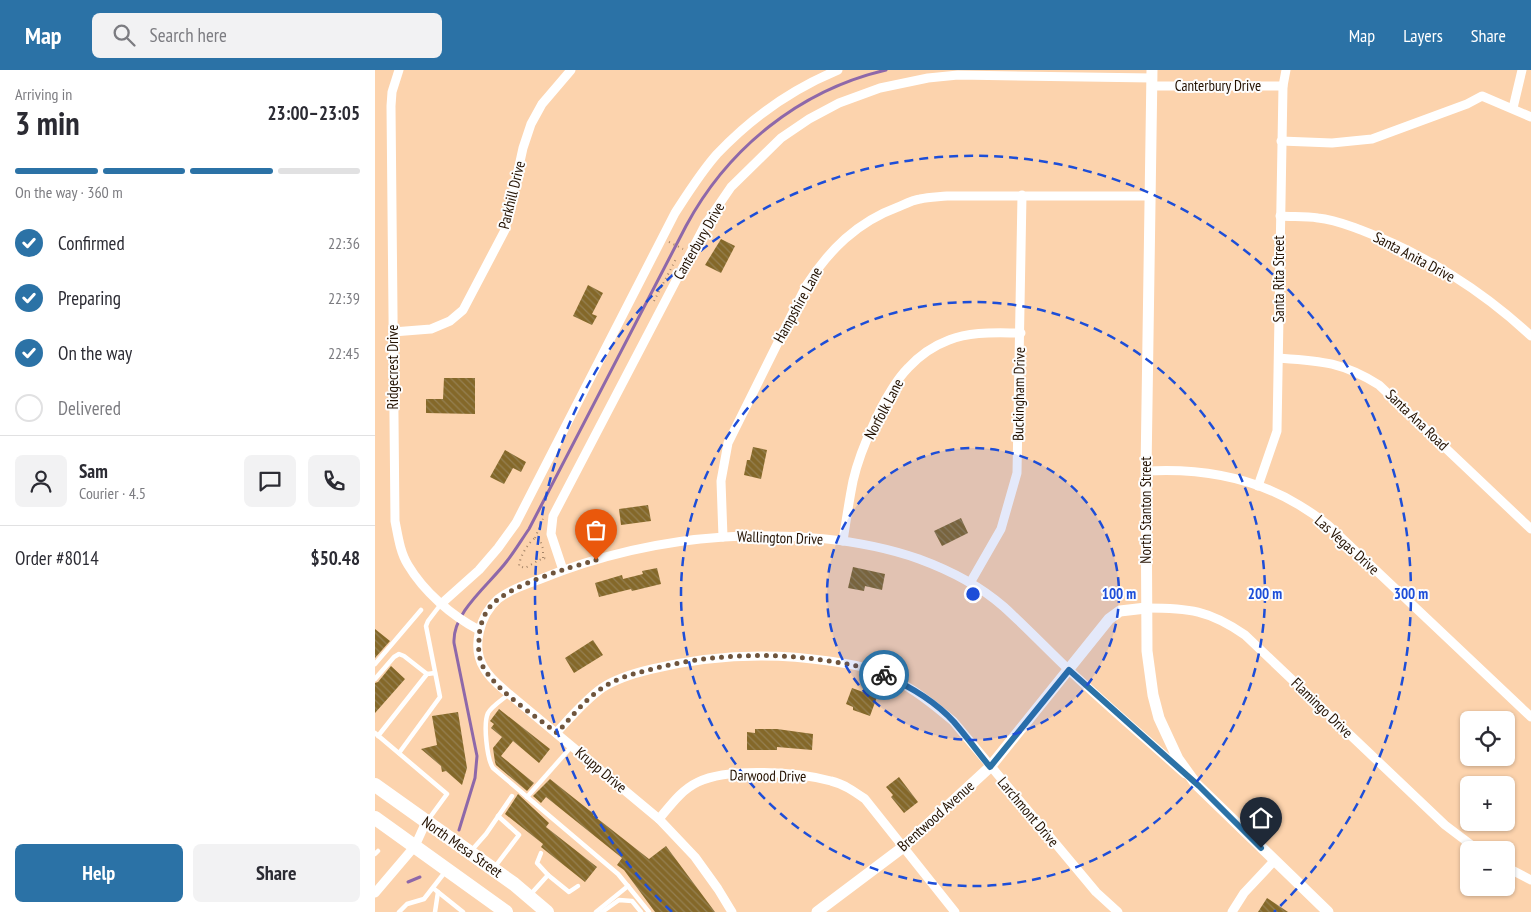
<!DOCTYPE html>
<meta charset="utf-8">
<style>
:root{--surface:#fff;--page:#f2f2f3;--text:#2b2b33;--muted:#7c7c81;--line:#e1e1e2;--accent:#2b72a6}
body{margin:0;font-family:"PT Sans Narrow",sans-serif;background:var(--page);color:var(--text);height:100vh;display:flex;flex-direction:column;font-size:19px;white-space:nowrap}
*{box-sizing:border-box;margin:0}
p{font-size:16px;color:var(--muted)}
.icon{flex:none;width:28px;height:28px;fill:none;stroke:currentColor;stroke-width:2;stroke-linecap:round;stroke-linejoin:round}
.map{position:relative;flex:1;overflow:hidden}
.details{display:flex;flex-direction:column;background:var(--surface);width:375px}
.details>*{flex:none}
.tools{position:absolute;left:1085px;top:641px;display:grid;gap:10px}
.tools a{display:grid;place-items:center;width:55px;height:55px;border-radius:8px;background:var(--surface);box-shadow:0 1px 4px #0004;font-size:25px}
.pin{position:absolute;display:grid;place-items:center;width:42px;height:42px;color:#fff;margin:-51px -21px;border-radius:50% 50% 50% 0;rotate:-45deg;box-shadow:0 0 5px #0007}
.pin .icon{rotate:45deg}
.courier{position:absolute;display:grid;place-items:center;width:50px;height:50px;margin:-25px;border:4px solid #2b72a6;border-radius:50%;background:#fff;color:#222;box-shadow:0 1px 6px #0007}
.headline em{font-style:normal;font-weight:600}
.headline div{display:flex;flex-direction:column-reverse}
.headline{display:flex;align-items:center;justify-content:space-between;height:85px;padding:0 15px}
h1{font-size:32px;font-weight:600;line-height:38px}
.bar{display:grid;grid-template-columns:repeat(4,1fr);gap:8px 5px;align-content:center;height:60px;padding:0 15px}
.bar i{height:6px;border-radius:4px;background:var(--line)}
.bar .on{background:var(--accent)}
.bar p{grid-column:span 4}
.line{display:flex;align-items:center;gap:12px;padding:0 15px;border-top:1px solid var(--line)}
.line div{flex:1}
.round{display:grid;place-items:center;flex:none;width:52px;height:52px;border-radius:8px;background:var(--page)}
ol{padding:0 15px;list-style:none}
li{display:flex;align-items:center;gap:15px;height:55px}
li p{margin-inline-start:auto}
li .icon{padding:5px;border-radius:50%;background:var(--accent);color:#fff;stroke-width:4}
li:last-child{color:var(--muted)}
li i{width:28px;height:28px;border:2px solid var(--line);border-radius:50%}
.button{display:flex;gap:10px;margin-top:auto;padding:10px 15px}
.button a{flex:1;height:58px;border-radius:8px;background:var(--accent);color:#fff;font-size:20px;font-weight:600;line-height:58px;text-align:center}
.button a+a{background:var(--page);color:var(--text)}
header{display:flex;align-items:center;gap:30px;box-sizing:border-box;height:70px;padding:0 25px;background:var(--accent);color:#fff}
header strong{font-size:24px}
nav{display:flex;gap:28px;margin-inline-start:auto;font-size:18px}
.search{width:350px;height:45px;background:var(--page);display:flex;align-items:center;gap:12px;box-sizing:border-box;padding:0 18px;border-radius:8px;color:var(--muted);font-size:19px}
main{display:flex;flex:1;min-height:0}
.map>svg:first-child{display:block}
</style>
<header>
<strong>Map</strong>
<div class="search"><svg class="icon" aria-label="search" viewBox="0 0 24 24"><circle cx="10" cy="10" r="6"/><path d="M15 15l6 6"/></svg>Search here</div>
<nav><a>Map</a><a>Layers</a><a>Share</a></nav>
</header>
<main>
<section class="details">
<div class="headline"><div><h1>3 min</h1><p>Arriving in</p></div><em>23:00–23:05</em></div>
<div class="bar"><i class="on"></i><i class="on"></i><i class="on"></i><i></i><p>On the way · 360 m</p></div>
<ol>
<li><svg class="icon" aria-label="check" viewBox="0 0 24 24"><path d="M5 12l5 5 9-10"/></svg>Confirmed<p>22:36</p></li>
<li><svg class="icon" aria-label="check" viewBox="0 0 24 24"><path d="M5 12l5 5 9-10"/></svg>Preparing<p>22:39</p></li>
<li><svg class="icon" aria-label="check" viewBox="0 0 24 24"><path d="M5 12l5 5 9-10"/></svg>On the way<p>22:45</p></li>
<li><i></i>Delivered</li>
</ol>
<div class="line" style="height:90px"><a class="round"><svg class="icon" aria-label="person" viewBox="0 0 24 24"><circle cx="12" cy="8" r="4"/><path d="M4 21q1-7 8-7t8 7"/></svg></a><div><b>Sam</b><p>Courier · 4.5</p></div><a class="round"><svg class="icon" aria-label="chat" viewBox="0 0 24 24"><path d="M4 5h16v11H9l-5 4z"/></svg></a><a class="round"><svg class="icon" aria-label="phone" viewBox="0 0 24 24"><path d="M5 4h4l2 5-3 2q2 4 5 5l2-3 5 2v4C11 20 4 13 5 4z"/></svg></a></div>
<div class="line" style="height:65px"><div>Order #8014</div><b>$50.48</b></div>
<div class="button"><a>Help</a><a>Share</a></div>
</section>
<div class="map">
<svg width="1156" height="842" viewBox="0 0 1156 842">
<defs>
<pattern id="building-back-hatch" width="6" height="6" patternUnits="userSpaceOnUse" patternTransform="scale(1.25)"><rect width="6" height="6" fill="#846829"/><path d="M-1 5l2 2M0 0l6 6M5-1l2 2" fill="none" stroke="#958052"/></pattern>
</defs>
<rect width="100%" height="100%" fill="#fcd3ad"/>
<g fill="none" stroke-linecap="round" stroke-linejoin="round">
<!-- stream -->
<g stroke="#8e68a9" stroke-width="3">
<path d="M84 760 100 708 102 686 79 573C77 542 115 514 132 491 140 481 147 469 154 459L311 156C353 78 425 20 511 0"/>
<path d="M33 812 45 807"/>
</g>
</g>
<!-- building -->
<g fill="url(#building-back-hatch)">
<path d="M346 169 360 176 346 203 330 195Z"/>
<path d="M213 215 228 223 217 244 222 246 217 255 198 246Z"/>
<path d="M69 308H100V344L51 343V329H68Z"/>
<path d="M378 377 392 380 386 409 369 405 372 390H375Z"/>
<path d="M130 380 151 392 146 402 138 398 129 414 115 407Z"/>
<path d="M273 435 276 451 246 455 244 439Z"/>
<path d="M586 448 593 463 567 476 559 461Z"/>
<path d="M478 497 510 504 507 520 490 516 489 521 473 518Z"/>
<path d="M282 498 286 514 257 521 256 519 224 527 220 513 247 505 248 509 268 504 267 501Z"/>
<path d="M0 559 15 571 0 588Z"/>
<path d="M218 570 228 585 199 603 190 588Z"/>
<path d="M16 596 30 609 0 643V613L3 612Z"/>
<path d="M477 618 502 627 495 646 478 640V637L471 634Z"/>
<path d="M124 639 175 679 164 693 138 671 126 686 159 713 152 721 121 695 120 692 118 678 127 667 116 658 119 654 115 651Z"/>
<path d="M83 642 92 698 87 715 71 701 67 702 66 696 46 679 62 675 57 646Z"/>
<path d="M380 659H402L438 664 437 680 402 677V680H372V662L380 663Z"/>
<path d="M524 707 543 732 529 743 516 727 518 725 511 717Z"/>
<path d="M175 709 219 744 218 745 274 789 291 776 340 842H280L249 800 242 795 247 788 171 727 166 733 158 726Z"/>
<path d="M143 724 174 753 171 757 222 797 210 812 166 777 168 774 130 744Z"/>
<path d="M892 828 913 842H883Z"/>
</g>
<g fill="none" stroke-linecap="round" stroke-linejoin="round">
<!-- path -->
<g stroke="#a58568" stroke-width="2" stroke-dasharray="1 4" stroke-linecap="butt">
<path d="M294 172 308 179"/>
<path d="M279 231 301 189"/>
<path d="M160 468 168 449"/>
<path d="M168 488V479L165 470 160 468C153 473 145 486 144 496L150 498 168 488 174 489"/>
</g>
<!-- service -->
<g stroke="#fff" stroke-width="4.5">
<path d="M0 594 46 540"/>
<path d="M0 609 19 587 24 584 29 586 52 604"/>
<path d="M134 624C127 630 117 636 113 643 108 654 112 689 118 698L243 804 274 842"/>
<path d="M0 663 72 724 53 750"/>
<path d="M3 666 52 604 60 603"/>
<path d="M24 683 65 627 51 556 53 551 66 534"/>
<path d="M152 727 197 676"/>
<path d="M96 781 111 764 137 726"/>
<path d="M166 783 162 793 173 805 194 822 203 816"/>
<path d="M0 784 3 781"/>
<path d="M119 798 144 765 123 746"/>
<path d="M58 818 88 842"/>
<path d="M155 825 173 805"/>
<path d="M24 842 32 834 49 829 70 802"/>
<path d="M60 842 63 822"/>
<path d="M221 842 253 816"/>
<path d="M227 842 244 830 257 831 266 842"/>
</g>
<!-- minor -->
<g stroke="#fff" stroke-width="9">
<path d="M24 0 17 22 16 36 20 451C23 466 25 482 33 495 49 522 77 546 104 560"/>
<path d="M777 16H908"/>
<path d="M1138 38 1147 0"/>
<path d="M906 71 957 73 997 69 1092 34 1107 26 1156 47"/>
<path d="M905 146C917 147 930 146 943 148 958 149 972 155 986 160 1048 183 1108 221 1156 266"/>
<path d="M18 262 56 259 75 251 88 240 130 160 148 78 156 54 167 34 196 0"/>
<path d="M904 288C947 291 967 292 1004 315L1156 459"/>
<path d="M771 401C824 398 878 407 924 435 934 441 944 448 953 455L1156 647"/>
<path d="M883 416 902 361 908 16 911 0"/>
<path d="M348 467 346 411 353 373 431 216C454 180 482 152 523 137 530 134 538 130 545 129 554 127 563 127 572 126H776"/>
<path d="M468 471C471 451 474 431 478 411 485 380 511 320 533 298 544 286 558 276 574 270 596 261 622 263 646 263"/>
<path d="M188 500 176 464 178 446 330 155 356 117 406 68 434 49 464 33 505 18 553 8 583 5 777 8"/>
<path d="M595 513 626 459 642 403 647 125"/>
<path d="M66 534 104 500 123 478 141 453 300 143C313 123 326 102 342 84 376 48 417 19 463 0"/>
<path d="M771 538C814 538 834 540 870 565L1070 755 1103 780"/>
<path d="M181 663C196 647 210 630 227 618 242 608 260 603 277 599 335 585 394 582 454 591 468 593 484 595 498 600 529 611 553 630 578 651L721 822 743 842"/>
<path d="M284 749C295 736 306 720 323 712 354 697 423 702 456 711 469 714 480 722 490 729L580 842"/>
<path d="M1131 797 1156 810"/>
<path d="M0 823 40 776 51 752"/>
<path d="M357 842 343 819 320 787 284 749 134 624C125 616 115 609 109 598 96 577 105 545 123 529 135 520 149 515 163 510 222 486 286 471 349 467 411 463 485 468 544 489 574 500 605 516 629 537 651 557 672 579 693 599 731 635 771 669 810 704"/>
<path d="M857 842 869 823 899 791"/>
</g>
<!-- tertiary -->
<g stroke="#fff" stroke-width="11">
<path d="M777 0 771 401 772 581 778 625 784 648 803 689 821 714 953 842"/>
<path d="M442 842 527 778 615 697 734 549 745 541 771 538"/>
</g>
<!-- primary -->
<g stroke="#fff" stroke-width="14">
<path d="M0 715 139 814 172 842"/>
<path d="M0 748 131 842"/>
</g>
</g>
<g fill="none" stroke-linecap="round" stroke-linejoin="round">
<!-- done -->
<path stroke="#6f553d" stroke-width="5" stroke-dasharray="0 9" d="M221 490C193 498 132 515 114 538 107 548 104 559 104 570 103 581 104 591 110 600 126 624 159 645 182 663 196 647 210 630 227 618 243 607 262 603 281 598 338 584 396 582 454 591 473 594 491 597 509 605"/>
<!-- route -->
<path stroke="#2b72a6" stroke-width="6" d="M509 605C534 616 560 631 579 652 591 666 603 682 615 697L694 600 824 716 886 778"/>
</g>
<!-- distance rings -->
<circle cx="598" cy="524" r="146" fill="#1d4ed8" fill-opacity=".12"/>
<g fill="none" stroke="#1d4ed8" stroke-width="2.5" stroke-dasharray="9 6">
<circle cx="598" cy="524" r="146"/>
<circle cx="598" cy="524" r="292"/>
<path d="M297 842A438 438 0 1 1 899 842"/>
</g>
<g text-anchor="middle" stroke-width="4" stroke-linejoin="round" paint-order="stroke">
<!-- street labels -->
<g font-size="15" fill="#231101" stroke="#fdfdfd">
<text x="843" y="21">Canterbury Drive</text>
<text transform="translate(137 125) rotate(-76)" y="5">Parkhill Drive</text>
<text transform="translate(324 171) rotate(-60)" y="5">Canterbury Drive</text>
<text transform="translate(1039 187) rotate(28)" y="5">Santa Anita Drive</text>
<text transform="translate(904 209) rotate(-90)" y="5">Santa Rita Street</text>
<text transform="translate(423 235) rotate(-61)" y="5">Hampshire Lane</text>
<text transform="translate(18 297) rotate(-90)" y="5">Ridgecrest Drive</text>
<text transform="translate(644 324) rotate(-89)" y="5">Buckingham Drive</text>
<text transform="translate(509 339) rotate(-62)" y="5">Norfolk Lane</text>
<text transform="translate(1042 350) rotate(44)" y="5">Santa Ana Road</text>
<text transform="translate(771 440) rotate(-90)" y="5">North Stanton Street</text>
<text transform="translate(405 468) rotate(2)" y="5">Wallington Drive</text>
<text transform="translate(972 475) rotate(42)" y="5">Las Vegas Drive</text>
<text transform="translate(947 638) rotate(44)" y="5">Flamingo Drive</text>
<text transform="translate(226 700) rotate(40)" y="5">Krupp Drive</text>
<text transform="translate(393 706) rotate(1)" y="5">Darwood Drive</text>
<text transform="translate(653 742) rotate(50)" y="5">Larchmont Drive</text>
<text transform="translate(561 746) rotate(-42)" y="5">Brentwood Avenue</text>
<text transform="translate(87 777) rotate(35)" y="5">North Mesa Street</text>
</g>
</g>
<circle cx="598" cy="524" r="8" fill="#1d4ed8" stroke="#fdfdfd" stroke-width="2.5"/>
<g font-size="15" text-anchor="middle" font-weight="bold" fill="#1d4ed8" stroke="#fdfdfd" stroke-width="4" stroke-linejoin="round" paint-order="stroke">
<text x="744" y="529">100 m</text>
<text x="890" y="529">200 m</text>
<text x="1036" y="529">300 m</text>
</g>
</svg>
<div class="tools">
<a><svg class="icon" aria-label="locate" viewBox="0 0 24 24"><circle cx="12" cy="12" r="6"/><path d="M12 2v4M12 18v4M2 12h4M18 12h4"/></svg></a>
<a>+</a>
<a>−</a>
</div>
<div class="pin" style="left:221px;top:490px;background:#ea580c"><svg class="icon" aria-label="bag" viewBox="0 0 24 24"><path d="M5 8h14l-1 12H6zM9 8a3 3 0 0 1 6 0"/></svg></div>
<div class="pin" style="left:886px;top:778px;background:#1f2937"><svg class="icon" aria-label="home" viewBox="0 0 24 24"><path d="M3 11l9-7 9 7M6 9v11h12V9"/></svg></div>
<div class="courier" style="left:509px;top:605px"><svg class="icon" aria-label="bike" viewBox="0 0 24 24"><circle cx="6" cy="16" r="4"/><circle cx="18" cy="16" r="4"/><path d="M6 16l4-8h5l3 8M10 8l3 8H6M13 5h3"/></svg></div>
</div>
</main>
